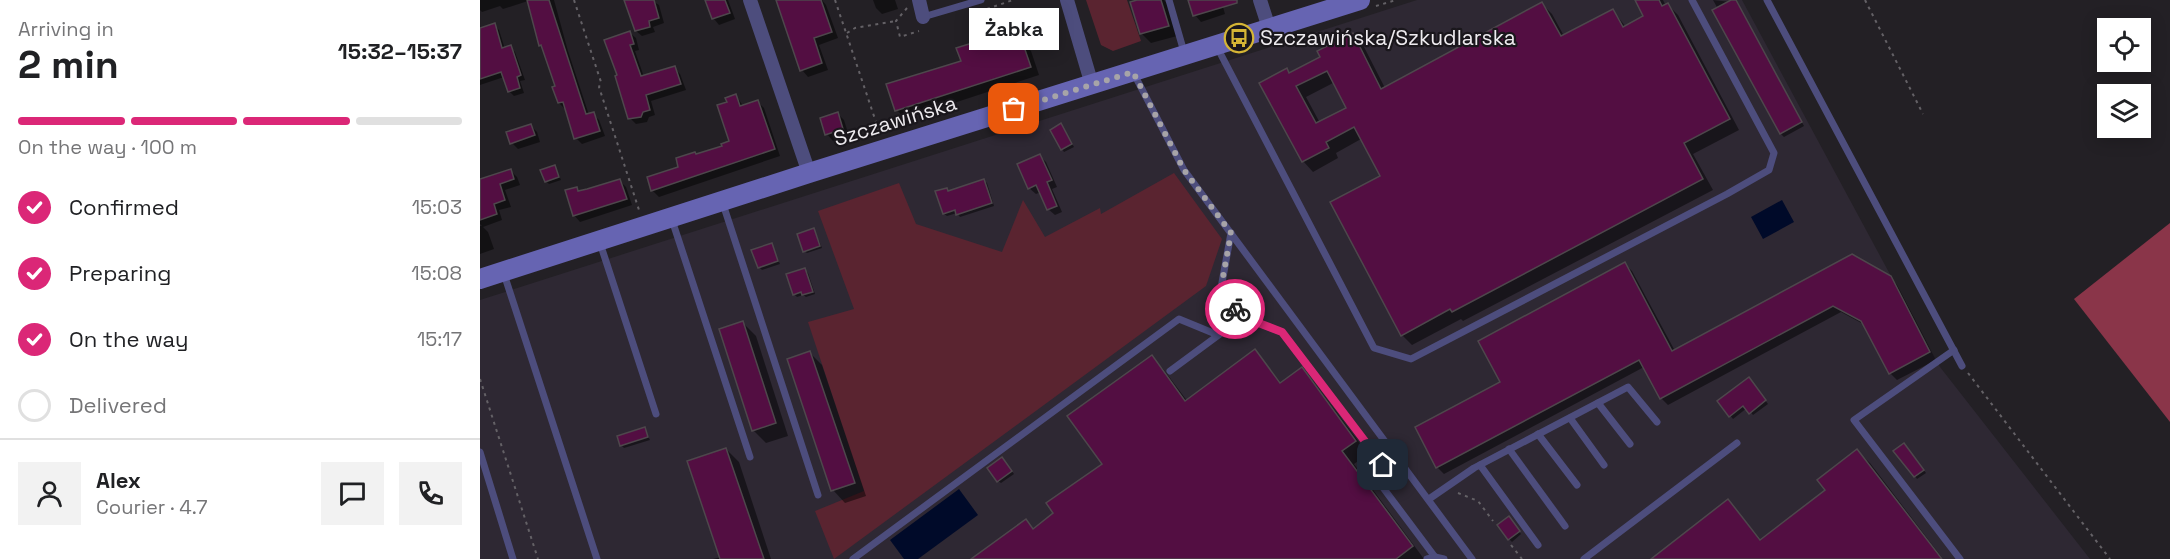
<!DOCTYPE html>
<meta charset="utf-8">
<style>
:root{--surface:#fff;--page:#f2f2f2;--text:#202124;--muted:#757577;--line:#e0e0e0;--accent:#db2777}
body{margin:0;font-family:"Space Grotesk",sans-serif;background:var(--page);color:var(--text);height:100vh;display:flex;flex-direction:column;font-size:22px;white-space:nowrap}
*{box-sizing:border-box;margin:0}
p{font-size:20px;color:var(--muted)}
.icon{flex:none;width:33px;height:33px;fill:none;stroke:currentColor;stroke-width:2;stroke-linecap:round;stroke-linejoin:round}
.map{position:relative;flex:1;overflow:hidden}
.side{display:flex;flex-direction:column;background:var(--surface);width:480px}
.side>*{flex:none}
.tools{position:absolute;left:1617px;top:18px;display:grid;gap:12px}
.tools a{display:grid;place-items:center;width:54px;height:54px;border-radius:0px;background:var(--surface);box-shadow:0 3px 15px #0003;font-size:30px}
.pin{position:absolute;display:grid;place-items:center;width:51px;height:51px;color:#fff;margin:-26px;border-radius:12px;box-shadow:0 3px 9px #0006}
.courier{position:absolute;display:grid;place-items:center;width:60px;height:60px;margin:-30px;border:4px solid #db2777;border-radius:50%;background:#fff;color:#222;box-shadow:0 2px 8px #0007}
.bubble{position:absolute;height:42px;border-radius:0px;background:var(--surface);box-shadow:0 3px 15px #0003;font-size:20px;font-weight:700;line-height:42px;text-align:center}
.overview em{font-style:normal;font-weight:700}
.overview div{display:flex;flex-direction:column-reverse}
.overview{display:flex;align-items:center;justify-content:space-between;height:102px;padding:0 18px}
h1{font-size:39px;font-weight:700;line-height:45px}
.bar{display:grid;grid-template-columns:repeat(4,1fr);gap:9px 6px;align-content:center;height:72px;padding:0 18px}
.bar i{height:8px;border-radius:4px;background:var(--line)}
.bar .on{background:var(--accent)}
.bar p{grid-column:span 4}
.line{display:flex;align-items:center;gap:15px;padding:0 18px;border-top:2px solid var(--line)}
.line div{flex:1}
.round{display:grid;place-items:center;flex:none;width:63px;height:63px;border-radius:0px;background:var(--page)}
ol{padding:0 18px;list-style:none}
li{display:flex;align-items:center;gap:18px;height:66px}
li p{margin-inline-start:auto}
li .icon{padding:6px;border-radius:50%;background:var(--accent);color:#fff;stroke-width:4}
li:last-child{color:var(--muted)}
li i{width:33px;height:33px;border:3px solid var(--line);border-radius:50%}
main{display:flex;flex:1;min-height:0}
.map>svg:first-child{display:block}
</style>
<main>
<section class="side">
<div class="overview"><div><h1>2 min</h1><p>Arriving in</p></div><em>15:32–15:37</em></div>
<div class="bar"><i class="on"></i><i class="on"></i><i class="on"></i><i></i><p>On the way · 100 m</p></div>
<ol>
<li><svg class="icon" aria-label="check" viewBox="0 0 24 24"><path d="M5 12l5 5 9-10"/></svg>Confirmed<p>15:03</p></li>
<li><svg class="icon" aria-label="check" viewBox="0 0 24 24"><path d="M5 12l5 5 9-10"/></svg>Preparing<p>15:08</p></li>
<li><svg class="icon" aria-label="check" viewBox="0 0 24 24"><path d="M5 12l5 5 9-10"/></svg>On the way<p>15:17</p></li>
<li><i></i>Delivered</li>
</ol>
<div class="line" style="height:108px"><a class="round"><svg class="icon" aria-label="person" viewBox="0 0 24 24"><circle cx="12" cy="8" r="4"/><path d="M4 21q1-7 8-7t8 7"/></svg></a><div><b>Alex</b><p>Courier · 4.7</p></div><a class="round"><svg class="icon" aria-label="chat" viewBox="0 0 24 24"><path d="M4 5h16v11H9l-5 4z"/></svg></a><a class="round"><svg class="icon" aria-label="phone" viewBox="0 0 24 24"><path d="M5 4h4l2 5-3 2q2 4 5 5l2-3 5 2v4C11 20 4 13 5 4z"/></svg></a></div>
</section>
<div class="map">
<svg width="1690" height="559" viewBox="0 0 1690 559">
<rect width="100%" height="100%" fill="#232025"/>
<!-- built -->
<path fill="#2e2833" d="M937 0H1262L1460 367 1610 559H0V300Z"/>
<!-- green -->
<g fill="#5a2430">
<path d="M606 0H647L661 41 633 51 621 45Z"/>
<path d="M694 173 742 239 726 286 354 559 335 511 384 491 328 322 374 309 338 211 419 183 436 224 522 252 543 200 565 237 620 208 621 214Z"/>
</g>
<!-- forest -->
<path fill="#8a3549" d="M1690 223V422L1594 299Z"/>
<!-- water -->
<g fill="#000a29">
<path d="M1302 200 1314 222 1283 239 1271 217Z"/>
<path d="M479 489 498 515 438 559H424L410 540Z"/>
</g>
<!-- shadow -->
<g fill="#0007" fill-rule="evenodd">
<path d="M0 0H74L88 51 109 115 113 114 119 120 125 136 102 144 96 138 85 109 79 103 77 87 64 49 60 45 48 1 23 9 20 6 2 12 0 10Z"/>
<path d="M171 0 179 5 184 23 173 27 175 32 162 36 156 31Z"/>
<path d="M225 0H248L255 19 239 25 230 14Z"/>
<path d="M298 0H342L346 5 358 38 339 45 348 70 328 77 322 70Z"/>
<path d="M393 0H415L418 9 402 14 396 8Z"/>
<path d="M662 0H684L688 5 697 36 671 43 661 33Z"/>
<path d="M710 0H741L745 14 721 22 715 15Z"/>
<path d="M1156 0H1183L1186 6 1188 5 1198 15 1259 130 1213 154 1233 190 983 321 981 319 932 345 922 335 902 176 881 139 856 153 858 158 833 172 823 161 806 70 810 74 842 58 873 35 883 45 905 88 1062 4 1072 14 1084 36 1133 11 1146 27 1165 17ZM855 82 868 108 840 123 826 97Z"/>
<path d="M1233 0 1251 2 1255 0 1258 3 1324 126 1304 137 1301 134 1234 11 1238 9Z"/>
<path d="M511 22 520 31 525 47 542 43 551 51 559 75 425 119 417 110 483 62 504 41Z"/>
<path d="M14 25 19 30 25 49 30 47 35 52 45 80 40 81 44 93 34 96 29 91 24 77 0 85V30Z"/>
<path d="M150 33 156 38 159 50 155 51 164 77 194 68 200 74 206 90 171 101 175 115 169 117 167 122 156 124 150 118Z"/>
<path d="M256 96 264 107 278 102 284 108 300 156 179 197 172 190 169 178 200 168 217 156 244 147 251 142 249 103Z"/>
<path d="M358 114 364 120 369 136 353 141 347 134Z"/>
<path d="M50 125 57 132 60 142 38 149 32 143Z"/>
<path d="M583 128 594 147 584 152 582 149Z"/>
<path d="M560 156 566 162 577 187 572 189 582 212 575 215 568 209 561 192 556 194 549 188Z"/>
<path d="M75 166 81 180 69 184 66 181Z"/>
<path d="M31 171 37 177 40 185 25 190 31 207 19 210 22 220 3 227 8 232 14 249 0 254V226H2L0 224V181Z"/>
<path d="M140 181 146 187 152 205 100 222 94 215 96 188 100 192Z"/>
<path d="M504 181 507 183 514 206 480 217 477 213 467 216 464 214 467 189 470 192Z"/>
<path d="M334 229 342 248 327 253 324 251Z"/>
<path d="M291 245 300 264 282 270 279 267Z"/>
<path d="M1145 264 1152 271 1195 351 1410 277 1417 285 1456 360 1417 380 1410 373 1385 325 1361 312 1188 405 1181 398 1164 367 964 474 957 467 1022 383Z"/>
<path d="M325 270 328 273 335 294 326 297 323 295 317 297 314 294Z"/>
<path d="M263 323 276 336 308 436 286 443 273 430Z"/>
<path d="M775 351 802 384 822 369 834 382 888 454 874 464 944 559H494L546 521 554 530 575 513 624 464 672 357 684 370 708 402Z"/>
<path d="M330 353 342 365 386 496 365 503 353 490Z"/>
<path d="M1271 382 1288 404 1273 415 1267 408 1253 419 1239 402Z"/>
<path d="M164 428 170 440 144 448 141 445Z"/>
<path d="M1427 448 1446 473 1437 479 1435 476Z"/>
<path d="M246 449 259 462 291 559H233L241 557Z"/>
<path d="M1377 451 1390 463 1463 559H1173L1248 501 1282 541 1347 491Z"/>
<path d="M525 462 534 474 521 483 518 481Z"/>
<path d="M1031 521 1041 534 1032 542 1029 539Z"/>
</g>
<!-- building -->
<g fill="#530e42" stroke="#4e474c" stroke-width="1.5" fill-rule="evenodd">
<path d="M47 0H69L106 114 114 112 120 131 94 139 83 102 78 103 72 87 75 86 61 45 59 46Z"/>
<path d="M144 0H174L179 18 169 21 170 27 155 31Z"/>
<path d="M225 0H245L250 13 232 19Z"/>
<path d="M296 0H341L352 32 334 38 342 63 320 71Z"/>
<path d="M657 0H681L689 26 660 34 650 2Z"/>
<path d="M708 0H757V3L713 16Z"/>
<path d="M1155 0H1179L1182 6 1188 3 1250 119 1204 143 1223 179 972 312 970 309 921 336 850 202 900 176 874 127 846 142 849 148 822 162 779 83 807 68 809 73 840 57 837 51 873 33 901 89 1062 2 1081 36 1133 9 1143 27 1163 16ZM847 71 866 108 836 123 816 86Z"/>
<path d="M1251 0H1256L1322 122 1300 134 1232 10Z"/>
<path d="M511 21 521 47 542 41 551 67 415 111 406 84 481 61 476 48 502 40 497 26Z"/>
<path d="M15 23 22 48 31 45 41 75 37 77 40 88 28 92 21 72 0 79V28Z"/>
<path d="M150 31 154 44 150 45 161 76 195 66 201 84 166 95 170 110 163 112 161 117 148 119 135 76 137 75 124 40Z"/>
<path d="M256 94 260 106 278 100 295 149 171 191 167 177 198 167 196 158 215 152 216 154 242 146 241 144 249 141 237 105 247 102 245 98Z"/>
<path d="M358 112 363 129 345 135 340 118Z"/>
<path d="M581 123 592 144 581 150 570 130Z"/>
<path d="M51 124 55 135 30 144 26 132Z"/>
<path d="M560 154 572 180 567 182 577 206 567 210 556 185 548 189 537 164Z"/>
<path d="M75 165 79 177 65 182 60 170Z"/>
<path d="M31 169 34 179 20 184 25 200 14 204 17 214 0 220V179Z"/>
<path d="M140 179 147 199 93 216 85 190 97 187 98 191 107 189Z"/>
<path d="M504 179 512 203 476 215 475 210 463 214 455 191 467 188 468 191Z"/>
<path d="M334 228 340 246 323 252 317 234Z"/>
<path d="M292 243 298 261 278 268 271 250Z"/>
<path d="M1372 254 1411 276 1450 352 1409 374 1381 321 1353 306 1180 399 1159 360 956 468 935 427 1020 382 998 341 1145 262 1192 351Z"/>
<path d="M325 268 333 292 322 295 321 292 313 295 306 274Z"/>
<path d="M263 321 296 423 272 431 239 329Z"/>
<path d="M775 349 800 383 822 367 876 441 862 451 933 546 916 559H491L546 519 553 529 573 513 566 503 622 464 587 416 672 355 705 401Z"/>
<path d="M330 351 375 483 351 491 307 359Z"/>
<path d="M1269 377 1286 400 1269 414 1263 406 1249 417 1237 401Z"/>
<path d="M165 427 168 437 140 446 137 436Z"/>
<path d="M1424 443 1444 470 1434 477 1413 451Z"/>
<path d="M246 448 284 559H240L207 461Z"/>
<path d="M1377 449 1462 559H1171L1248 499 1280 540 1345 490 1337 480Z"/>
<path d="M522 457 532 471 517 482 507 468Z"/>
<path d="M1029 516 1040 531 1028 540 1017 525Z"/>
</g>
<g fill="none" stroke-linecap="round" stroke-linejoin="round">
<!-- path -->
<g stroke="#646166" stroke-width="2" stroke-dasharray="3 4.5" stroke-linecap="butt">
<path d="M94 0 121 82 119 87 159 210"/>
<path d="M355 0 400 134"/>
<path d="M1385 0 1443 114"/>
<path d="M896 6 916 0"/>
<path d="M427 8 416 21 420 37 439 31"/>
<path d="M507 9 533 0"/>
<path d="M367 33 375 28 416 21"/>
<path d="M1488 373 1630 559"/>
<path d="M0 379 58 559"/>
<path d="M978 493 998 501 1013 521"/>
<path d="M1031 545 1042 559"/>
</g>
<!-- lane -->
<g stroke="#4d4d7d" stroke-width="7">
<path d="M689 0 704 52"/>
<path d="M1287 0 1482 366"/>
<path d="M443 17 501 0"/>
<path d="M737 47 894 348 931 359 1247 194 1289 170 1294 153 1212 0"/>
<path d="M653 72 704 170 992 559"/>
<path d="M243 204 338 495"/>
<path d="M192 220 270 457"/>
<path d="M751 233 741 288 754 309 763 317 802 332 903 465 892 473 955 557"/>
<path d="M120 243 176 414"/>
<path d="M24 274 117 559"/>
<path d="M1474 350 1374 420 1480 559"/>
<path d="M690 371 763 317"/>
<path d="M1118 403 1150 444"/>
<path d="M1090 418 1124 465"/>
<path d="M1058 434 1097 485"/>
<path d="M1029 449 1085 526"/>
<path d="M0 452 33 559"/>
<path d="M1000 465 1058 545"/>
<path d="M949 499 994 468 1148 387 1177 422"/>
<path d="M373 559 699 319 738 335"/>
<path d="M947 559 955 557 964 559"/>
<path d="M1104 559 1257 443"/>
</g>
<!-- street -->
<g stroke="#4d4d7d" stroke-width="14">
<path d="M270 0 329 173"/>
<path d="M439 0 443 17"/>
<path d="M587 0 612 85"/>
<path d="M780 0 789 28"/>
</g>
<!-- secondary -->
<path stroke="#6664b2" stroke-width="20" d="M0 279 329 173 880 0"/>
</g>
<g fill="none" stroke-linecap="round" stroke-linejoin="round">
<!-- done -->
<path stroke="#a7a4a8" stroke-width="6" stroke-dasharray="0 10.8" d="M534 109 653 72 704 170 751 233 741 288 755 309"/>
<!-- route -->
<path stroke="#db2777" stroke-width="8" d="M755 309 763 317 802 332 903 465"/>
</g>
<!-- icons -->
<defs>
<g id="bus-ring" transform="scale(1.5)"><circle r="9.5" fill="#1a171c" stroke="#d5b535" stroke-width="1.5"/><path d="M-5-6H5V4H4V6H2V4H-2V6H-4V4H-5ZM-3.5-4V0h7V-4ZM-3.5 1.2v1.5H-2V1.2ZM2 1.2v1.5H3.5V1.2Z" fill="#d5b535"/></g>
</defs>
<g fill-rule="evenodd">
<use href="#bus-ring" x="759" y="38"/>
</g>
<g text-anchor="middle" stroke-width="4.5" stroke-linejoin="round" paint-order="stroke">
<!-- poi labels -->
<g font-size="21" fill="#eeebef" stroke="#1a171c" text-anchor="start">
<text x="780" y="45">Szczawińska/Szkudlarska</text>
</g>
<!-- street labels -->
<g font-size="21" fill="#eeebef" stroke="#1a171c">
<text transform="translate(415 121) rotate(-17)" y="7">Szczawińska</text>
</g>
</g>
</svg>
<div class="tools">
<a><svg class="icon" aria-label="locate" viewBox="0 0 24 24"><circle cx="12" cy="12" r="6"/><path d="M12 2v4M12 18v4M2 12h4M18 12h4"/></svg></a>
<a><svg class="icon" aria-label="layers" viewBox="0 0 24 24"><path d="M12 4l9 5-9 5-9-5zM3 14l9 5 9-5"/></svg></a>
</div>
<div class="pin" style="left:534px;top:109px;background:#ea580c"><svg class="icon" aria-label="bag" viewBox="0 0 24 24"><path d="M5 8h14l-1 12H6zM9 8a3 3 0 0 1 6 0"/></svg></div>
<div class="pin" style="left:903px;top:465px;background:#1f2937"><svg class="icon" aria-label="home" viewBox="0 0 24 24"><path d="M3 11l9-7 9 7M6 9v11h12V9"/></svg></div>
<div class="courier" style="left:755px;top:309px"><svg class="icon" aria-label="bike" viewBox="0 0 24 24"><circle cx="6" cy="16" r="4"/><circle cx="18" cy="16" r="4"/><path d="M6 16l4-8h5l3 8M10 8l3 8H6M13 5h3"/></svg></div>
<div class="bubble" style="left:489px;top:8px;width:90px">Żabka</div>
</div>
</main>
